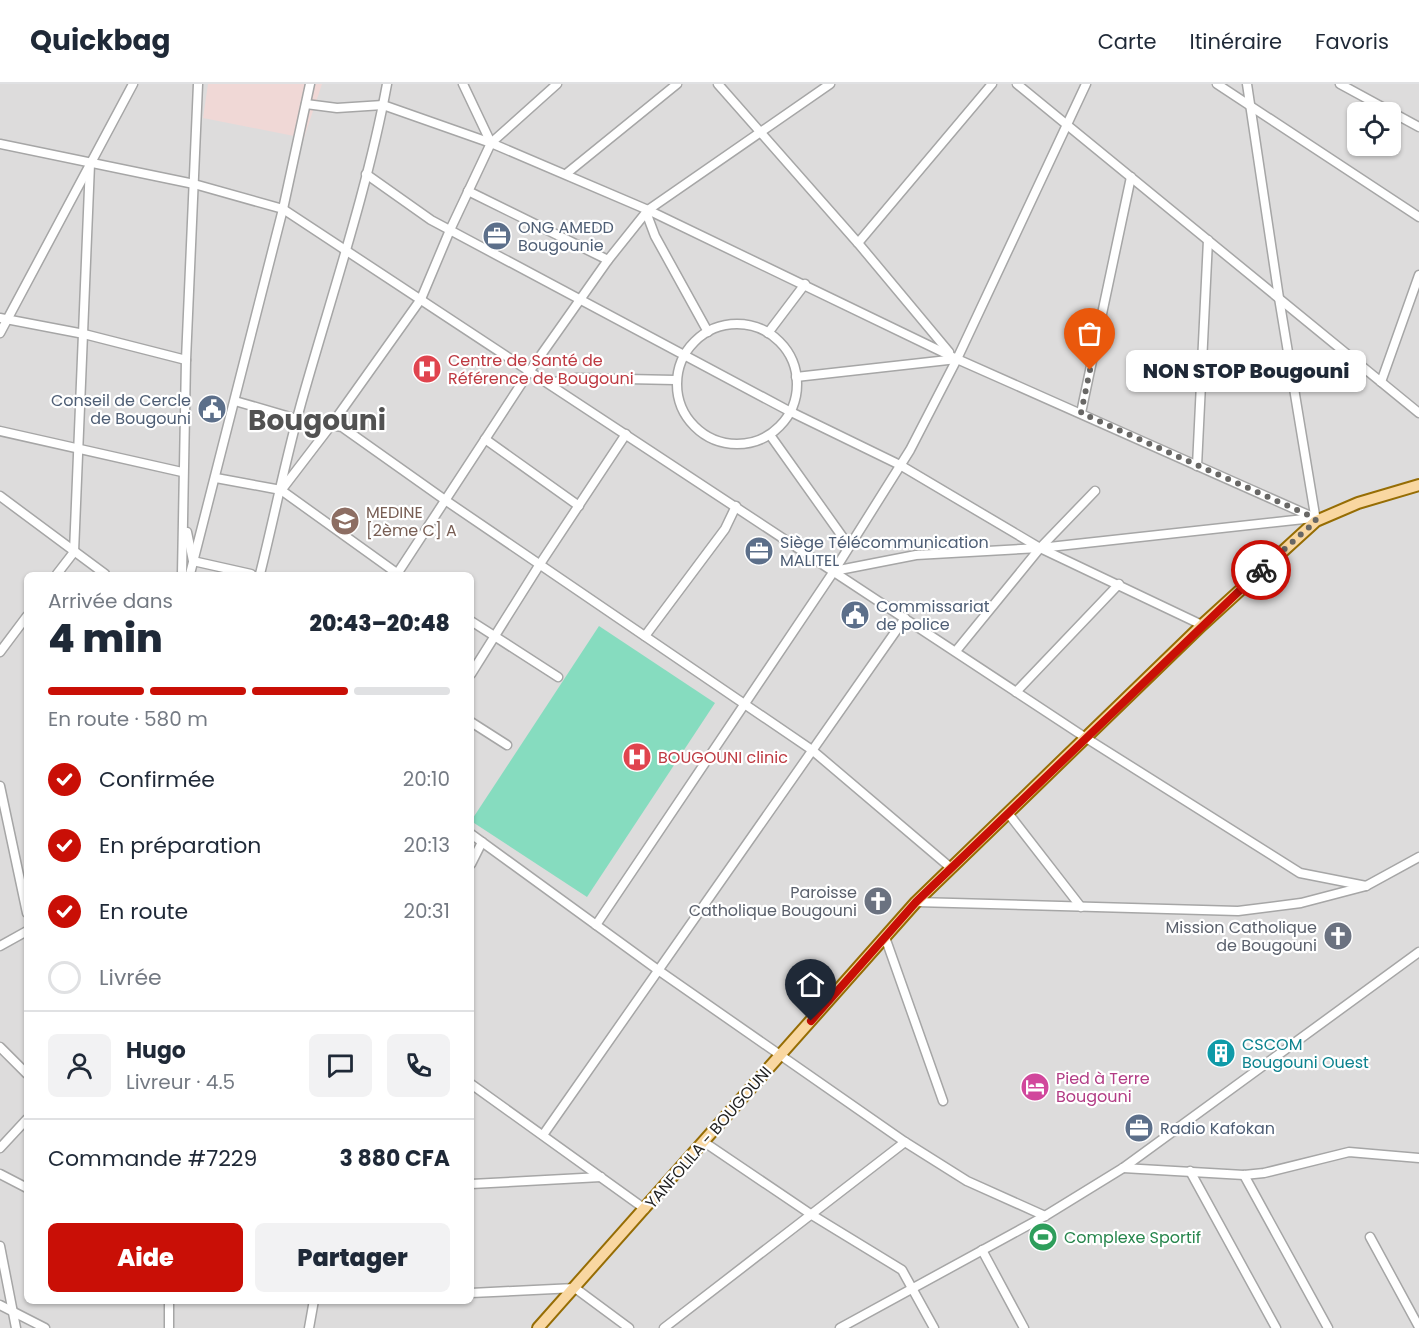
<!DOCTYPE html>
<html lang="fr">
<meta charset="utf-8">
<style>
:root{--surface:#fff;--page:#f2f2f3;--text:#1f2937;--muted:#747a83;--line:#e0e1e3;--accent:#c90f06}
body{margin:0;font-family:Poppins,sans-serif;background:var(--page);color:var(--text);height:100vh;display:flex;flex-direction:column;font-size:22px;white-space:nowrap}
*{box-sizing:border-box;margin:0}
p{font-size:20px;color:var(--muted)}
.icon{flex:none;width:33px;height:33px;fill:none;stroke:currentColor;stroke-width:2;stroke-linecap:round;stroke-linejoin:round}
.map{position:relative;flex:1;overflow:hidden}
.panel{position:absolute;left:24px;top:488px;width:450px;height:732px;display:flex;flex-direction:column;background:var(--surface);border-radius:9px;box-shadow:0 2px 4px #0004}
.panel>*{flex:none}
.fabs{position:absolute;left:1347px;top:18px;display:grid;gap:12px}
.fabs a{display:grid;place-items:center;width:54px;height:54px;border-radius:9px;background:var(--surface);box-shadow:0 2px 4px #0004;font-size:30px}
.pin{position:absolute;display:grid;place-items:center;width:51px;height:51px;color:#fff;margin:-62px -26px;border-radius:50% 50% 50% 0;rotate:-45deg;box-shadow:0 0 6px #0007}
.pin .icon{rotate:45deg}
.courier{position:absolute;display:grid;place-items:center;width:60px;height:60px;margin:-30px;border:4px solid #c90f06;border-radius:50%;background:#fff;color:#222;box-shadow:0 2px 8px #0007}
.bubble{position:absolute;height:42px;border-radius:9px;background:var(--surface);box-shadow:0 2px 4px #0004;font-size:20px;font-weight:800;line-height:42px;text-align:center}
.head em{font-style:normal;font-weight:800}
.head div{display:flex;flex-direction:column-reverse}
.head{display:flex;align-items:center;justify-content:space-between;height:102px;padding:0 24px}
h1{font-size:39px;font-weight:800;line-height:45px}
.bar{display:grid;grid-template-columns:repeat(4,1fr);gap:9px 6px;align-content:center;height:72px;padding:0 24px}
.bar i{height:8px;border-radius:4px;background:var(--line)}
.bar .active{background:var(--accent)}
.bar p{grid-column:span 4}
.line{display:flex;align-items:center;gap:15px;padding:0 24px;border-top:2px solid var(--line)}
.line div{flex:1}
.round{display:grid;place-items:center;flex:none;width:63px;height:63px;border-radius:9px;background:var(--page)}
ol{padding:0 24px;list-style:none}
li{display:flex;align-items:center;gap:18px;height:66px}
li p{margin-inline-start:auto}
li .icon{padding:6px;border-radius:50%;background:var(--accent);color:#fff;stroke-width:4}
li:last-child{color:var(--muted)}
li i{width:33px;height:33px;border:3px solid var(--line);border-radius:50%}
.cta{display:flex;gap:12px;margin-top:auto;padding:12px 24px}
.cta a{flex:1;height:69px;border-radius:9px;background:var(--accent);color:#fff;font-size:24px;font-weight:800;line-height:69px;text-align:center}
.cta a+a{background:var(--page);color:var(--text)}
header{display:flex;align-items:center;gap:36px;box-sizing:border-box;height:84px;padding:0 30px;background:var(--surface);border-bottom:2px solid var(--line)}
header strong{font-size:28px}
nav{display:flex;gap:33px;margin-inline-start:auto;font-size:21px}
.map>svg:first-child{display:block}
</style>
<header>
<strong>Quickbag</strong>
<nav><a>Carte</a><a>Itinéraire</a><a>Favoris</a></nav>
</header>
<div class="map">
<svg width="1419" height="1244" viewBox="0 0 1419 1244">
<rect width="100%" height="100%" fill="#f0ede6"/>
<!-- residential -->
<path fill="#dddcdc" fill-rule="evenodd" d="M0 0H1419V1244H0ZM1358 28H1390V62H1358ZM27 490H471V1216H27Z"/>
<!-- commercial -->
<path fill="#f0d8d6" d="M208 0H322L304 54 203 34Z"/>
<!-- pitch -->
<path fill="#86dcbf" d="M599 542 715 619 587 813 471 737Z"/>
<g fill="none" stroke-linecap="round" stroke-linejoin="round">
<!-- minor casing -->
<g stroke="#a6a6a6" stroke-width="11">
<g id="minor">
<path d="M463 0 491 59"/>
<path d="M718 0 858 159 949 268"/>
<path d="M1017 0 1419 329"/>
<path d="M1217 0 1419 133"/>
<path d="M1247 0 1279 214 1316 437"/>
<path d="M1340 0 1419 43"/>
<path d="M306 20 337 24 383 21 491 59 648 126 957 275 1315 434 1316 437"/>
<path d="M0 60 194 100 283 125 1086 654 1300 789 1366 802"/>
<path d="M366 90 431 136 789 327 900 381 1040 464 1202 541"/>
<path d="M566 90 677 0"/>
<path d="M468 107 608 176"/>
<path d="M646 128 655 152 708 248"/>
<path d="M858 159 992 0"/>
<path d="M0 234 84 250 186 276"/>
<circle cx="737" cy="300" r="60"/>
<path d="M0 249 133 0"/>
<path d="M768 249 805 200"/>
<path d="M796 293 957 275"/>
<path d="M1381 298 1419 191"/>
<path d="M549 299 577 294 675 296"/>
<path d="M235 317 297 335 342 343 445 416 812 666 951 784"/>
<path d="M1081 329 1131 93"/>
<path d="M0 347 182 388"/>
<path d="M770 351 849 462"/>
<path d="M485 355 579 422"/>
<path d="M1197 382 1208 156"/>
<path d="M216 394 281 406 398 490"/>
<path d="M283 404 332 340 421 215 450 146 491 59 557 0"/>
<path d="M0 412 105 490"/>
<path d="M187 448 193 477 251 490"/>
<path d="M834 487 916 471 1040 464 1313 434"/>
<path d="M57 490 74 468 90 80"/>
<path d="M182 490 186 276 198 0"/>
<path d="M190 490 283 125 310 0"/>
<path d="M260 490C275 430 287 368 304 309 333 207 368 103 387 0"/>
<path d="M397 490 529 288 608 176 648 126 830 0"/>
<path d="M471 537 558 593"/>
<path d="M645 552 725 445 736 422"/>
<path d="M956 567 1040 464 1095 407"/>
<path d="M0 568 27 532"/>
<path d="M471 590 540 480 626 350"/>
<path d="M1016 608 1119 500"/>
<path d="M471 638 507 661"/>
<path d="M0 702 27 829"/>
<path d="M1008 729 1081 823"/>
<path d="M471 750 658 886 905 1058 967 1097 1045 1132"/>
<path d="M471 780 482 758"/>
<path d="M916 818 1238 827 1301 819 1366 802 1419 773"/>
<path d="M596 841 834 487 910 366 957 275 1086 0"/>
<path d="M885 853 943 1017"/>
<path d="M0 862 27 847"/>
<path d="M0 963 27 990"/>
<path d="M471 1000 645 1125"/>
<path d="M543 1051 905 534"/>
<path d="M704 1058 812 1131 902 1186 934 1244"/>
<path d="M0 1064 27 1035"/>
<path d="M1123 1084 1244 1091 1264 1089 1349 1068 1419 1074"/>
<path d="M1190 1087 1276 1244"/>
<path d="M0 1090 27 1104"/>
<path d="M1244 1091 1328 1244"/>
<path d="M471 1100 601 1093"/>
<path d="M1370 1153 1419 1243"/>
<path d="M0 1162 16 1244"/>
<path d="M982 1166 1024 1244"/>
<path d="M471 1209 575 1204 629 1244"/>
<path d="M0 1221 45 1244"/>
<path d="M169 1244V1216"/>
<path d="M309 1244 314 1216"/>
<path d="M664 1244 905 1058"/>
<path d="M840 1244 1045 1132 1123 1084 1419 868"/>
</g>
</g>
<!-- major casing -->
<g stroke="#966d04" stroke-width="14">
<path id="major" d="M538 1244 916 818 1202 541 1316 437 1358 419 1419 401"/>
</g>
<!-- minor -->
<use href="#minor" stroke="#fff" stroke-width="8"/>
<!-- major -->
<use href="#major" stroke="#f9d7a1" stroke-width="10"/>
</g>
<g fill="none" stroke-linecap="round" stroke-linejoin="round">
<!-- done -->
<path stroke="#686765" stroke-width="6" stroke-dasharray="0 10.8" d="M1090 286 1081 329 1315 434 1316 437 1261 486"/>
<!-- route -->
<path stroke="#c90f06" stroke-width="8" d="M811 937 916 818 1261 486"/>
</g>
<!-- icons -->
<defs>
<g id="office-disc" transform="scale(1.5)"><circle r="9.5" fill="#5c6f8a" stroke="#fff"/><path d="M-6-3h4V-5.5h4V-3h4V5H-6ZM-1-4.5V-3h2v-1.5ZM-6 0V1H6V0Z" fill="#fff"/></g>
<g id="hospital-disc" transform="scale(1.5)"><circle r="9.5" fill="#e0444e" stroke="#fff"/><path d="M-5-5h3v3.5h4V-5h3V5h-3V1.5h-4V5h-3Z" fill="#fff"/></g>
<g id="civic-disc" transform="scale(1.5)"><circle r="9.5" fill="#5c6f8a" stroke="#fff"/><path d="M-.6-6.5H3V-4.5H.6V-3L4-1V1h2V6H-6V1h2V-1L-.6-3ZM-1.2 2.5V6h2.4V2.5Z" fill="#fff"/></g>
<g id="school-disc" transform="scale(1.5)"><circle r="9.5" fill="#8d6e63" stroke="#fff"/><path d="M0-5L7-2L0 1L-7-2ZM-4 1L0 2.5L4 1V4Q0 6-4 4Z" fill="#fff"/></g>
<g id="church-disc" transform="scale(1.5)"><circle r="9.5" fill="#6b7280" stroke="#fff"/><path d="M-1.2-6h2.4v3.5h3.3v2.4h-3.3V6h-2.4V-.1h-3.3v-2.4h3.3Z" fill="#fff"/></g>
<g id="building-disc" transform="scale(1.5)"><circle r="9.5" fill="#0f9aa8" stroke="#fff"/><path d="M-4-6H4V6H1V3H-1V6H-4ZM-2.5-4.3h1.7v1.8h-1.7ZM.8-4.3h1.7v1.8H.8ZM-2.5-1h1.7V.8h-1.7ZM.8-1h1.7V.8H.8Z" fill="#fff"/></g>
<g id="hotel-disc" transform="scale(1.5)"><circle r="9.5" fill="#d1479c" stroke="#fff"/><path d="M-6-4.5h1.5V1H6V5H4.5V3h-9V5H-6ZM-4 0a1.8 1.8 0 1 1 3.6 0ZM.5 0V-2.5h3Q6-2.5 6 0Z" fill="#fff"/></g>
<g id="stadium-disc" transform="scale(1.5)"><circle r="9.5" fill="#2e9e5b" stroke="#fff"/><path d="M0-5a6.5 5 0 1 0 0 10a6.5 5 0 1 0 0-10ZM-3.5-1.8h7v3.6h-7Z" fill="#fff"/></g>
</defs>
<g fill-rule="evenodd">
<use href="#office-disc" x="497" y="152"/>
<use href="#hospital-disc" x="427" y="285"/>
<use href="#civic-disc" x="212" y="325"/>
<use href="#school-disc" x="345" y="437"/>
<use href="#office-disc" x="759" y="467"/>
<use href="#civic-disc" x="855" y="531"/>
<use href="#hospital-disc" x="637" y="673"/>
<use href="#church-disc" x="878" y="817"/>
<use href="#church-disc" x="1338" y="852"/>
<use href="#building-disc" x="1221" y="969"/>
<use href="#hotel-disc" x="1035" y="1003"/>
<use href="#office-disc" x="1139" y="1044"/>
<use href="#stadium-disc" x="1043" y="1153"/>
</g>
<g text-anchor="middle" stroke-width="4.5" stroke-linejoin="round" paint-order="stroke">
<!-- service labels -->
<g font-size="16" fill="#4e5e75" stroke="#fff" text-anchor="start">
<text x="518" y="149">ONG AMEDD<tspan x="518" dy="18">Bougounie</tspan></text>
<text x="191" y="322" text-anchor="end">Conseil de Cercle<tspan x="191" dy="18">de Bougouni</tspan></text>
<text x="780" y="464">Siège Télécommunication<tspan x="780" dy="18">MALITEL</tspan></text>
<text x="876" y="528">Commissariat<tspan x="876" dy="18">de police</tspan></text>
<text x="1160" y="1050">Radio Kafokan</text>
</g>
<!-- health labels -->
<g font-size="16" fill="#be3a42" stroke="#fff" text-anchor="start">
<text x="448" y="282">Centre de Santé de<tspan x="448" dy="18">Référence de Bougouni</tspan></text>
<text x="658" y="679">BOUGOUNI clinic</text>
</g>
<!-- education labels -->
<g font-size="16" fill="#785e54" stroke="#fff" text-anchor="start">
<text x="366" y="434">MEDINE<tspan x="366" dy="18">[2ème C] A</tspan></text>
</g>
<!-- worship labels -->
<g font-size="16" fill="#5b616d" stroke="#fff" text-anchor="end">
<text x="857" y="814">Paroisse<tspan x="857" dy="18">Catholique Bougouni</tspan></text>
<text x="1317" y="849">Mission Catholique<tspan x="1317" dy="18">de Bougouni</tspan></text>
</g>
<!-- culture labels -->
<g font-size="16" fill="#0d838f" stroke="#fff" text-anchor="start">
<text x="1242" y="966">CSCOM<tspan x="1242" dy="18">Bougouni Ouest</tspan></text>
</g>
<!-- hotel labels -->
<g font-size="16" fill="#b23c85" stroke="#fff" text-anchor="start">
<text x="1056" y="1000">Pied à Terre<tspan x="1056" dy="18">Bougouni</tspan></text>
</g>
<!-- street labels -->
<g font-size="16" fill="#1f1f1f" stroke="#fff">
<text transform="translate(708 1053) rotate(-49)" y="6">YANFOLILA - BOUGOUNI</text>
</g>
<!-- leisure labels -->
<g font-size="16" fill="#27864d" stroke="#fff" text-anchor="start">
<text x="1064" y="1159">Complexe Sportif</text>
</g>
<!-- town labels -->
<g font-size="28" font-weight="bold" fill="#525252" stroke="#fff">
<text x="317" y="346">Bougouni</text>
</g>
</g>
</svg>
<div class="fabs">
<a><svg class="icon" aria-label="locate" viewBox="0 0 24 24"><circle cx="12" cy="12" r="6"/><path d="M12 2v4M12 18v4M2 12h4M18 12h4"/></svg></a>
</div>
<div class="pin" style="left:1090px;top:286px;background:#ea580c"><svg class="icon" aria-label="bag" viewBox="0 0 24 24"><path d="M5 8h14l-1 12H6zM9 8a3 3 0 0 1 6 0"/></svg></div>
<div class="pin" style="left:811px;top:937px;background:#1f2937"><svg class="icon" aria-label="home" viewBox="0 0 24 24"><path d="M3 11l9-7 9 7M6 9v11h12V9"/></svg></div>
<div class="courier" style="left:1261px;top:486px"><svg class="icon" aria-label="bike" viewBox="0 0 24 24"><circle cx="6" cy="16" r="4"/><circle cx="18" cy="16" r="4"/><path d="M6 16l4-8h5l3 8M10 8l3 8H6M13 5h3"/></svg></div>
<div class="bubble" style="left:1126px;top:266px;width:240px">NON STOP Bougouni</div>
<section class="panel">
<div class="head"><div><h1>4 min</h1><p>Arrivée dans</p></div><em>20:43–20:48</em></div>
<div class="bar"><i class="active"></i><i class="active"></i><i class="active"></i><i></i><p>En route · 580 m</p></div>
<ol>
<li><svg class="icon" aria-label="check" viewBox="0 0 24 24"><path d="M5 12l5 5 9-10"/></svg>Confirmée<p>20:10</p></li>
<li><svg class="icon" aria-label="check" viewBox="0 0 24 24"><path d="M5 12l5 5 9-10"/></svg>En préparation<p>20:13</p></li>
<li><svg class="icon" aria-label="check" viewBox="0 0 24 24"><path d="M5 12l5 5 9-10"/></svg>En route<p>20:31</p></li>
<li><i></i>Livrée</li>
</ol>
<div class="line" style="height:108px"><a class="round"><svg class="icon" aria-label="person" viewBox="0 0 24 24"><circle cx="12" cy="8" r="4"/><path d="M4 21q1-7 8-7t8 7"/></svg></a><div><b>Hugo</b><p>Livreur · 4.5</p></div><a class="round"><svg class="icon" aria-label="chat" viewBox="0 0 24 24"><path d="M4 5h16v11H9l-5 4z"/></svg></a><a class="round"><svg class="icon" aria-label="phone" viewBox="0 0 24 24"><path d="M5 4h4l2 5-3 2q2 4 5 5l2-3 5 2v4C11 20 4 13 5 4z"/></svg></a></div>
<div class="line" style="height:78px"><div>Commande #7229</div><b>3 880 CFA</b></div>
<div class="cta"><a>Aide</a><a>Partager</a></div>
</section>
</div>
